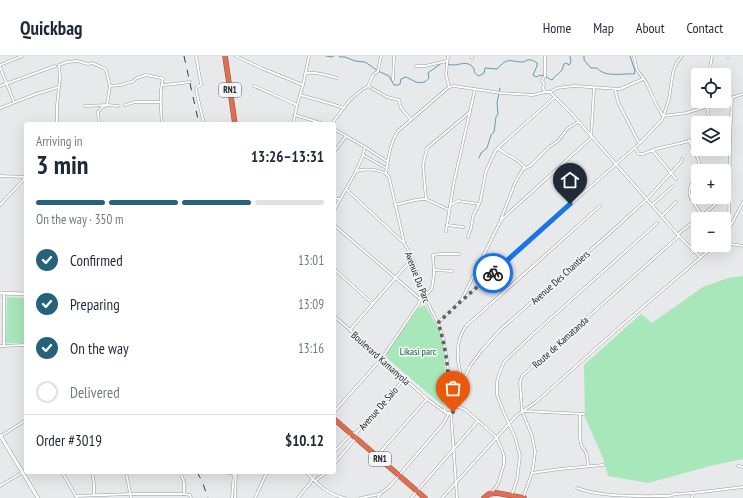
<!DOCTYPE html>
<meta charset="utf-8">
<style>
:root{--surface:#fff;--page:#f2f2f3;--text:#1f2937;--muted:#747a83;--line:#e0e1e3;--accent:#26637a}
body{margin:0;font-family:"PT Sans Narrow",sans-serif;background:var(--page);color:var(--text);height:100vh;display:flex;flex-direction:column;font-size:15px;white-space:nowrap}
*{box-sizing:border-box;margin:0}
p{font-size:13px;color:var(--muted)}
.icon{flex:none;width:22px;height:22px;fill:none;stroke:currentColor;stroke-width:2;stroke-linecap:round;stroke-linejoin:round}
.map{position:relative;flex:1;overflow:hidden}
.sheet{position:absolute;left:24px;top:66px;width:312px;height:352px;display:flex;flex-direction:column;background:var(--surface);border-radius:4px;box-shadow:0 4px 16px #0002}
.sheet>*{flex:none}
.tools{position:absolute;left:691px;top:12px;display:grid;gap:8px}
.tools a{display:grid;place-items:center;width:40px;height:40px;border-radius:4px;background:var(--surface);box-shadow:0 4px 16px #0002;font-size:20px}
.pin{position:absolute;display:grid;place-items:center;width:34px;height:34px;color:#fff;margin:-41px -17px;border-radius:50% 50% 50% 0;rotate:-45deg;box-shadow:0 0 4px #0007}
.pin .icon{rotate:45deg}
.courier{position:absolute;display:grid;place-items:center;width:40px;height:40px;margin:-20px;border:3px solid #1a73e8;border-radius:50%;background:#fff;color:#222;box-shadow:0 1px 5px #0007}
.headline em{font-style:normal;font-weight:700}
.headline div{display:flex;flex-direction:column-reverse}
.headline{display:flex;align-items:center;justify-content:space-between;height:68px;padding:0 12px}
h1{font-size:26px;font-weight:700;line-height:30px}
.bar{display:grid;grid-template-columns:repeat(4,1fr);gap:6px 4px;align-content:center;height:48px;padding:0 12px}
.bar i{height:5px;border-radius:3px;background:var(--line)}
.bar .current{background:var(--accent)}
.bar p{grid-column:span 4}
.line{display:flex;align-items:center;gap:10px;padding:0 12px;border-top:1px solid var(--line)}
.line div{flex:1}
ol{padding:0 12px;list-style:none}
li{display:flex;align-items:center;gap:12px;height:44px}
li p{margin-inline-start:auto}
li .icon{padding:4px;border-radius:50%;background:var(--accent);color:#fff;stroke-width:4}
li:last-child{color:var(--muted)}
li i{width:22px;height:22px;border:2px solid var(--line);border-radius:50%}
header{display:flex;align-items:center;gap:24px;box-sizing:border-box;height:56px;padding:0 20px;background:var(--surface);border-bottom:1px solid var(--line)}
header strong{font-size:19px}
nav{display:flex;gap:22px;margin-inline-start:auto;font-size:14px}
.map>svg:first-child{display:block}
</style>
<header>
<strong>Quickbag</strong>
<nav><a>Home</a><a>Map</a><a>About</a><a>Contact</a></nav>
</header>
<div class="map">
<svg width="743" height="442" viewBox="0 0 743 442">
<rect width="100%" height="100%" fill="#e7e9eb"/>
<!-- green -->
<g fill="#a8e7b9">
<path d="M743 220V403L710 410 648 427 608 420 603 402 585 361 584 309 641 258 652 267 703 231 728 222Z"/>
<path d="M7 241 26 242V287H6Z"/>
<path d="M425 249 442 279 448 341 442 349 387 302 386 296 418 252Z"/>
</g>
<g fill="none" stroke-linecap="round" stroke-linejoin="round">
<!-- stream -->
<g stroke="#5f9aaf" stroke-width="1">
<path d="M326 0 331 1 334 0"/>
<path d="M339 0 340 1H345L355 5 365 6 378 15 389 20 394 29H398L400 28 401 23 406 21C414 25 422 31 429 22L428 17 443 6C446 7 449 9 453 9 459 9 466 5 472 10 476 14 472 17 479 20L484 17 485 12 497 13C509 0 509 6 524 6 528 2 533 4 537 7V10L533 19 536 21C543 17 545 21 552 24 557 16 561 20 564 8L566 7 569 9 571 6 570 0"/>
<path d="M584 0V4L591 12H597C605 22 623 17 634 18L635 15 630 0"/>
<path d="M479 102 481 97 487 92 491 79 494 76 496 61 498 58 497 47 500 32"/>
</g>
<!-- street casing -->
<g stroke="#999b9d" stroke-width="3">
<g id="street">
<path d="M196 0 201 28V29L197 31 196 34 204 68"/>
<path d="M236 0 261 12 303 29 297 49 293 68"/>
<path d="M381 0 378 15 373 19 368 30 387 41 399 44 401 52 411 64"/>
<path d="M448 0 446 18 449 31"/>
<path d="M728 0V1"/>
<path d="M634 1 637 14 646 26 655 46 663 60 686 57 705 51 707 49V45"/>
<path d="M472 2V0"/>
<path d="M0 9 22 0"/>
<path d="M416 10H425L447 5"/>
<path d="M0 11 14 46"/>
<path d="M305 18C312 14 329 20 337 22"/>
<path d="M709 19 712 0"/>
<path d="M393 24 394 0"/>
<path d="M162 29C171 29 180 27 190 26"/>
<path d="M303 29 309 0"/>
<path d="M0 30 55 10"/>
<path d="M110 30 121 29 126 27 132 26 137 22 146 19 161 22 163 23C159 34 161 56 162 68"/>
<path d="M254 30 297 49"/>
<path d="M615 33 618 46 622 54 639 87"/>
<path d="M545 36 543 32 544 28 542 24 545 20V0"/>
<path d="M550 36 557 32 574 30 620 33 643 23"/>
<path d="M300 39 325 46 344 52"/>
<path d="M724 44 743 38"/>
<path d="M707 46 720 45"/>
<path d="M125 49 135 46H161"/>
<path d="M85 50 107 49 118 50"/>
<path d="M706 51C709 54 707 56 709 60 712 67 725 65 731 66"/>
<path d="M0 52 36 38 59 31"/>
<path d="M295 59 324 68"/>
<path d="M57 68V49L60 23 59 9 67 6 77 5 88 8 92 7 104 12 106 14 110 30 107 49 102 51 98 56 99 68"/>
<path d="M332 68C344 51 350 41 368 30"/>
<path d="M334 73 346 80"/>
<path d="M724 83H730"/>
<path d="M689 84 698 103 701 115"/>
<path d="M498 92C506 100 518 102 524 111L515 127 501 163"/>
<path d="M635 92 639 98H643L656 93 698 83"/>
<path d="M653 95 671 117 676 123"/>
<path d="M334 96 346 80 365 91 388 106"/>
<path d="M363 99 386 112"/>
<path d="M523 113 530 110 549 91 558 85 568 72 578 66"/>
<path d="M356 115C365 112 383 113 389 121L404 186"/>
<path d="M386 117C388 103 390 87 398 75L449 31 454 30 501 37 533 39 545 36H550L571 57 679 180 700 201"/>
<path d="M698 119C682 136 691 143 702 159"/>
<path d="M0 120 26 121"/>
<path d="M346 133 404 187C415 203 419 223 426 241 429 252 436 261 440 272 448 296 449 323 450 349"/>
<path d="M334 142 339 143"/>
<path d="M426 143 423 109 427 92 470 56"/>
<path d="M0 149 26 121"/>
<path d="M395 149C404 147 415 143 425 143 427 143 444 152 449 154"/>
<path d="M450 149 458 145 479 148"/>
<path d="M652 149 673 130"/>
<path d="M334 155C344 134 360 114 365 91"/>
<path d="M662 160 676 146"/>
<path d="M334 169 419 242C423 242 430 236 432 232L434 218 433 199 441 198H459"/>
<path d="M447 169 463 171"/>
<path d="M729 173 730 83 732 42"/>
<path d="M446 175 454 126 475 33"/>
<path d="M678 178 715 149 711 141"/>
<path d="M724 180 729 173 743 146"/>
<path d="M468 181 471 172 473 160 480 146 486 115 494 98 496 94 511 80 555 41"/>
<path d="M724 187 743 190"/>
<path d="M334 213 372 247"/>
<path d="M434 214 452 215"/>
<path d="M461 245 501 164 591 82 594 32"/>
<path d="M334 260 382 302 427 343 446 357"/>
<path d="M438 267 460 246 640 87 662 64 669 43 673 16 676 8 682 0"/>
<path d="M350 274 404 212 413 203"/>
<path d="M0 290 26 289"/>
<path d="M4 290V237"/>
<path d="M463 324C456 307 455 285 466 270L600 150"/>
<circle cx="449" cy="353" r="4.5"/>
<path d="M452 350 470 310 482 294 501 273 611 176 647 143 681 106 682 103"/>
<path d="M454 352 459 351 466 354 496 381 501 391 504 400V408L498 428 492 436"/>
<path d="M523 355 584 358"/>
<path d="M334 356 382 302 418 249 421 242"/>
<path d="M451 357 457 442"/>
<path d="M580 358V384L582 391C587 395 588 403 588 410"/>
<path d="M1 380 26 364"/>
<path d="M334 396 351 378 357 376 404 323"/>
<path d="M375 402 427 343"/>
<path d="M334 408 356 382 357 376"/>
<path d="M738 410 743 411"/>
<path d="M62 416 77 442"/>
<path d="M92 416 94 428V439"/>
<path d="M126 416 131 442"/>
<path d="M180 416 184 426V438"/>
<path d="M224 416 234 418"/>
<path d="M306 416C317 428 329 439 345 442"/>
<path d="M532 417 560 413 603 409"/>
<path d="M315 425 327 416"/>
<path d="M0 430 23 416"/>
<path d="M577 432C603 442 641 440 669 440L675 438 693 437"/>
<path d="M512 438 517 424 520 400 515 381 504 357 497 339V326L499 318 504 306 531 280 626 195 657 167"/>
<path d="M76 440 131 438H184L190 439 191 442"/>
<path d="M232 442 234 416"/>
<path d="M235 442 236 416"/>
<path d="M255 442 267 416"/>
<path d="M298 442 311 426 317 416"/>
<path d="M361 442 380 438"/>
<path d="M378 442 381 437 389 431 443 368 449 357"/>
<path d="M411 442 478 365"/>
<path d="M442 442 517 359 536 346 622 269 715 189"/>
<path d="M523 442 532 417 534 405 535 395 532 380 522 355 520 326 522 320 543 301 679 180"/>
<path d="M692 442 693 437 743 431"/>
</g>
</g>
<!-- secondary casing -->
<g stroke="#999b9d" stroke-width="4">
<g id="secondary">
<path d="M0 237 26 238"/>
<path d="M0 379 38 442"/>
</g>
</g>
<!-- highway casing -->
<g stroke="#995241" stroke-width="5.5">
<g id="highway">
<path d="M225 0 235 68"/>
<path d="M334 363 425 442"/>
<path d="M484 442 489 438 497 437 524 442"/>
</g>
</g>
<!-- street -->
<use href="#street" stroke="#fff" stroke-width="2"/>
<!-- secondary -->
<use href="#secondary" stroke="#fff" stroke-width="3"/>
<!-- highway -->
<use href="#highway" stroke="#de6f55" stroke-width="4.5"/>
<!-- rail -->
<g stroke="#3b3d3e" stroke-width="1" stroke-dasharray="7 7" stroke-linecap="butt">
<path d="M184 0 199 68"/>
<path d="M197 416 202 425 208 442"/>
</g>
</g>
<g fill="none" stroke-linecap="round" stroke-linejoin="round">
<!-- done -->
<path stroke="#626364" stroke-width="4" stroke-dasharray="0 7.2" d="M453 356 454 352 450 349C449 321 447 293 438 267L460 246 493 217"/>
<!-- route -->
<path stroke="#1a73e8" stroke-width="5" d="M493 217 570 148"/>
</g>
<g text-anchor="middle" stroke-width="3" stroke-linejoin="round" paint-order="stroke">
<!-- shield labels -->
<g fill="#f4f7f9" stroke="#5b5d5e" stroke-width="1">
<rect x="219" y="27" width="22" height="14" rx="3"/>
<rect x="369" y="396" width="22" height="14" rx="3"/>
</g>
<g font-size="9" font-weight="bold" fill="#1a1b1c">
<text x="230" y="37">RN1</text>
<text x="380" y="406">RN1</text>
</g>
<!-- street labels -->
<g font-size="10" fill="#1a1b1c" stroke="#f4f7f9">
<text transform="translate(418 221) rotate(69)" y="4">Avenue Du Parc</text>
<text transform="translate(560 221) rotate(-42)" y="4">Avenue Des Chantiers</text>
<text transform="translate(560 286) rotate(-42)" y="4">Route de Kamatanda</text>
<text transform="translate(381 302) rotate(42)" y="4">Boulevard Kamanyola</text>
<text transform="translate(378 352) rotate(-49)" y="4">Avenue De Saio</text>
</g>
<!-- park labels -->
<g font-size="10" fill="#0f592f" stroke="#f4f7f9">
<text x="418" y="299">Likasi parc</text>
</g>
</g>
</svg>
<div class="tools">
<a><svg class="icon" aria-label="locate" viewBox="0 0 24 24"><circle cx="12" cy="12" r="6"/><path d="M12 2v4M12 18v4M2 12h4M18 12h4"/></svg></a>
<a><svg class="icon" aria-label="layers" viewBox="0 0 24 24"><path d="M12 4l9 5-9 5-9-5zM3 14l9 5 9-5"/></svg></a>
<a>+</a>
<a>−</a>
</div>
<div class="pin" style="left:453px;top:356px;background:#ea580c"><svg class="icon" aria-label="bag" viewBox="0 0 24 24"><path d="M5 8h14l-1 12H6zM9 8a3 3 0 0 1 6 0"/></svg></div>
<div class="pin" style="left:570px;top:148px;background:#1f2937"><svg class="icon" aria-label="home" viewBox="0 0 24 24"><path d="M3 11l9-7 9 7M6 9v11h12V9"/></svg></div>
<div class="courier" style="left:493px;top:217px"><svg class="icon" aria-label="bike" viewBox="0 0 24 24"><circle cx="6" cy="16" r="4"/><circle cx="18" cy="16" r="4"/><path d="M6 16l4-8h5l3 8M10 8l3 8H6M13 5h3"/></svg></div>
<section class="sheet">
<div class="headline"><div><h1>3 min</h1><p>Arriving in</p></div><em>13:26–13:31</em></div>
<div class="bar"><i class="current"></i><i class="current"></i><i class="current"></i><i></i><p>On the way · 350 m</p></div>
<ol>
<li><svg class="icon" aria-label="check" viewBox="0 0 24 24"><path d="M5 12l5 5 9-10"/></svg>Confirmed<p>13:01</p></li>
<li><svg class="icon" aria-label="check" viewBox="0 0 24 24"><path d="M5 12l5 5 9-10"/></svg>Preparing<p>13:09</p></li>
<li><svg class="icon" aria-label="check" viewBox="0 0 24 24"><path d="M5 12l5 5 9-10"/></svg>On the way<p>13:16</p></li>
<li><i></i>Delivered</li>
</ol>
<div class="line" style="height:52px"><div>Order #3019</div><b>$10.12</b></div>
</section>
</div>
